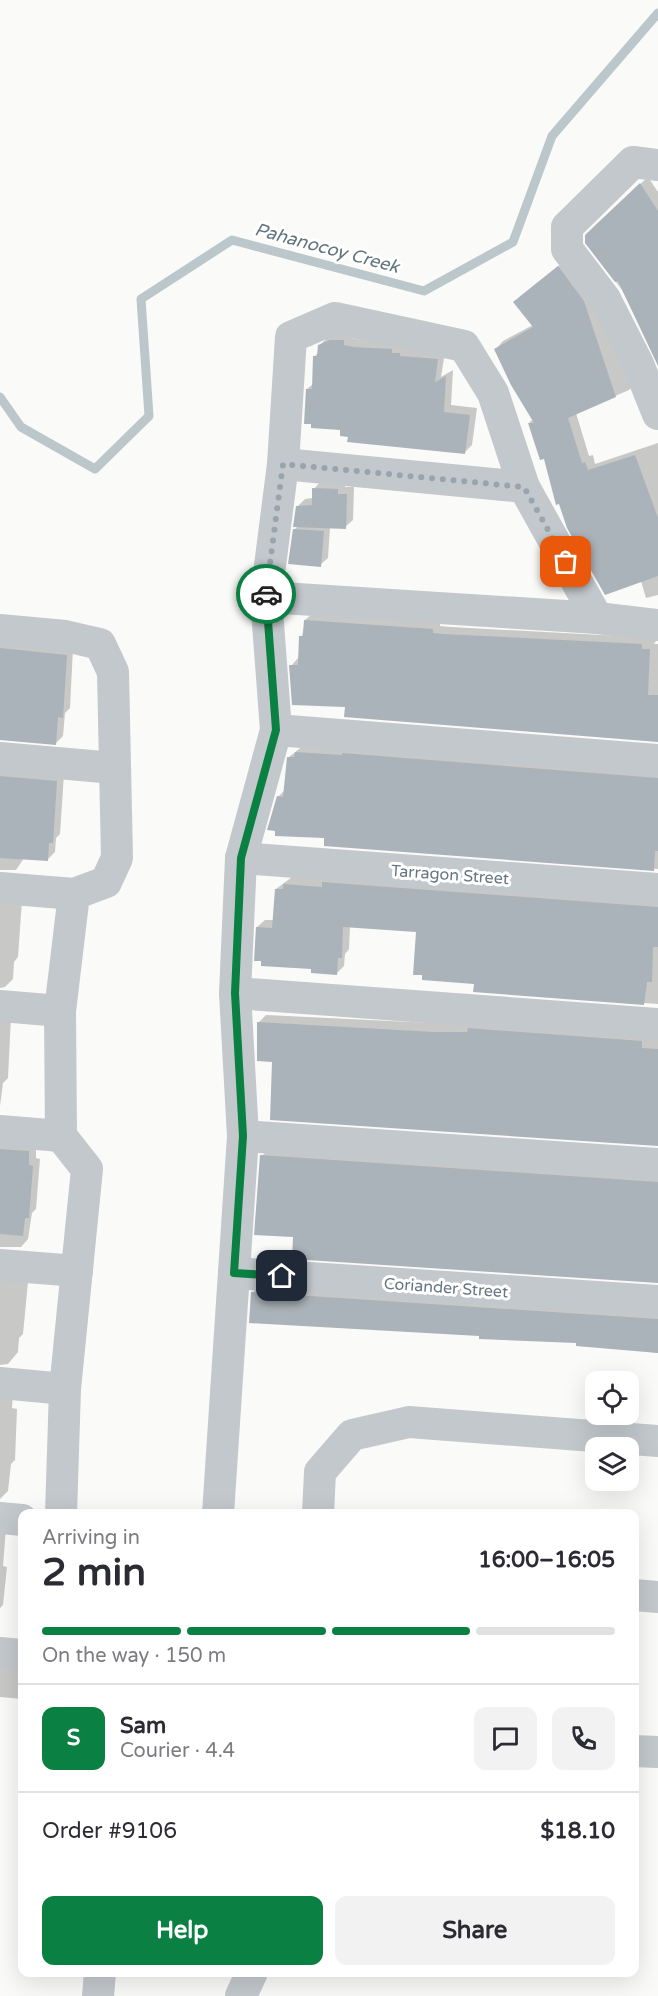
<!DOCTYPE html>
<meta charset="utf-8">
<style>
:root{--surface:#fff;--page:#f2f2f3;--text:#2b2b33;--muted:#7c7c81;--line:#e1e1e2;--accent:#0b8043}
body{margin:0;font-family:"Varela Round",sans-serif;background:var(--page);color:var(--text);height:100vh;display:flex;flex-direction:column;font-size:22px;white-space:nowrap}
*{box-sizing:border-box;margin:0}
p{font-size:20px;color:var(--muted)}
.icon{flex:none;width:33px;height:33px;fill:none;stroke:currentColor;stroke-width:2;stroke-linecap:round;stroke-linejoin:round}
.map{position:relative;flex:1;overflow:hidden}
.side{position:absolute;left:18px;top:1509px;width:621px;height:468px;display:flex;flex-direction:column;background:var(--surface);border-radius:12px;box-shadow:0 6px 24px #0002}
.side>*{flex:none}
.fabs{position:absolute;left:585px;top:1371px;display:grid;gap:12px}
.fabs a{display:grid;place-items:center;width:54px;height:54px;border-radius:12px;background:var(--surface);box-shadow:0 6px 24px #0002;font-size:30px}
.pin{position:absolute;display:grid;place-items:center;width:51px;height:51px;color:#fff;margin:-26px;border-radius:12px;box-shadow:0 3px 9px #0006}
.courier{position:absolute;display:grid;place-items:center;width:60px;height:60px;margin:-30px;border:4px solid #0b8043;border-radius:50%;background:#fff;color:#222;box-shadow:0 2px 8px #0007}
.summary em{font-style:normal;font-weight:800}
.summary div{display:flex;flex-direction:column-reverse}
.summary{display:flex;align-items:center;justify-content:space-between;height:102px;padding:0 24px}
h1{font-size:39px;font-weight:800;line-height:45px}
.bar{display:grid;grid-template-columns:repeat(4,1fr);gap:9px 6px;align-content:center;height:72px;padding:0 24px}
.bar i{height:8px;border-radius:4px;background:var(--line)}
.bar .active{background:var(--accent)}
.bar p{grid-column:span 4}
.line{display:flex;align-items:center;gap:15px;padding:0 24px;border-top:2px solid var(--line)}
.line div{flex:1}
.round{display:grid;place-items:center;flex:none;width:63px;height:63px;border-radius:12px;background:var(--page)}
.cta{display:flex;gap:12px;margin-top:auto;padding:12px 24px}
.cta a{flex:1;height:69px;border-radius:12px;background:var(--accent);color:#fff;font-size:24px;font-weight:800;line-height:69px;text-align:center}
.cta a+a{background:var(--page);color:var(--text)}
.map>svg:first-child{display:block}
</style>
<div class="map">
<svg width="658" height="1996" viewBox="0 0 658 1996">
<rect width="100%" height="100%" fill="#fafaf8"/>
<!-- shadow -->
<g fill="#0003">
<path d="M648 177 658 192V362L622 290 586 242 594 227Z"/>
<path d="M566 260 636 382 629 390 576 413 589 456 593 455 595 464 658 443V595L646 598 641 581 545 457 541 458 529 423 533 419 496 349 503 341 533 325 522 295Z"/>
<path d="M339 333H351V338L361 340 399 342 445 352 441 377 453 370 451 405 477 408 472 445 464 453 350 436 307 389 314 383 315 356 319 352V346L327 338Z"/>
<path d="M321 481 345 482V487H354L353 520 345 527H330L328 558 320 565 294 530 298 526 297 507 305 499 313 498 314 489Z"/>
<path d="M313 613 440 622V626L451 627 658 638 654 644H658V740L346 706 291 666 298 658 305 620Z"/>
<path d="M0 638 73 648 70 708 65 713 63 736 56 743 0 739Z"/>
<path d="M304 745 658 770V869L325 845 326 837 278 797 286 789 289 757Z"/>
<path d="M0 766 64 774 60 834 56 838 55 852 47 860 24 858 16 870H0Z"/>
<path d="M292 877 658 899V1004L474 991 475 982 418 930 350 926 349 949 345 954 344 966 336 974 312 967 257 927 265 920H274L276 889Z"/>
<path d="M0 896 22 900 18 957 14 962 13 979 5 987 0 988Z"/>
<path d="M0 1014 11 1017 8 1078 3 1083 0 1106Z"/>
<path d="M266 1015 658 1034V1144L273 1061 258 1023Z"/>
<path d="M0 1139 36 1144V1158L40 1159 36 1209 32 1213 28 1239 21 1247H0Z"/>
<path d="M270 1148 658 1174V1282L294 1236 262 1156Z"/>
<path d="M0 1273 28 1282 23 1334 19 1338 18 1352 8 1364 0 1365Z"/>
<path d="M260 1285 658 1311V1353L578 1341 481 1335 252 1293Z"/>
<path d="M0 1391 13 1394 12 1408 17 1409 15 1460 11 1464 8 1491 0 1499Z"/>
<path d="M0 1526 6 1528 3 1566 7 1567 3 1605 0 1608Z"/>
<path d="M0 1666 22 1668V1699L0 1697Z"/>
</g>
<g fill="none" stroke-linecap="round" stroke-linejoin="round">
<!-- stream -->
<path stroke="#bbc7cb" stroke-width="9" d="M0 397 21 427 95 469 149 416 141 299 232 240 424 291 513 242 552 136 658 13"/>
</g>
<!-- building -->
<g fill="#aab3b9">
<path d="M640 183 658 211V366L618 281 615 282 585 243V235Z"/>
<path d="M558 266 584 301 616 397 568 418 582 463 585 462 588 470 635 455 658 518V576L605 595 567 528 559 504 556 505 544 459 540 460 528 423H534L511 385 494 349 533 327 513 302Z"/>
<path d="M330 340H344V345L353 347 392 349V353H400V356L438 359 435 382 446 376 444 412 470 415 465 454 347 442 348 437 340 436V430L311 428V424H304L306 389H312L313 356H317L318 345Z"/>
<path d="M312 488 338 489V494H347L346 529 293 527 296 506 312 505Z"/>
<path d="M293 529 324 531 321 567 288 564Z"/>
<path d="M304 620 433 629V633L443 634 642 644V649H650L648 695H658V742L344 717 345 707 292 705 289 665H298L299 636H303Z"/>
<path d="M0 648 67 655 63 718 58 717 56 745 0 740Z"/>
<path d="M295 752 342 755V753L658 778V851H655L654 871 324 846V838L275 836V831L267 830 277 796 283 797 287 757H294Z"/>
<path d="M0 776 57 781 53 843H49L48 861 0 858Z"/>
<path d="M322 882 658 907V947H653L652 982H647L644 1005 473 992 474 984 422 980V975H413L416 932 343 927 342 958H338L337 975 311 973V969L261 966V961H254L256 927 272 928 275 889H283V884L322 887Z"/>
<path d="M257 1022 434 1032H467L468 1028 642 1041V1048L658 1049V1146L270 1120 272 1062 257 1061Z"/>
<path d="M0 1149 29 1151V1165L33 1166 29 1218H25L23 1236 0 1234Z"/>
<path d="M260 1155 658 1182V1283L292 1259 293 1237 254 1235Z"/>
<path d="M251 1292 658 1319V1353L576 1346V1343L479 1339V1336L249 1323Z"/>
</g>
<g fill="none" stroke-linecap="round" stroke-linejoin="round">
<!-- minor -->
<g stroke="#c3c8cc" stroke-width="32">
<path d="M658 165 633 162 567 227V249L605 299 638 364 658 414"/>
<path d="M283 464 524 487"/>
<path d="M266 597 597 618 658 625"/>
<path d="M0 630 65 636 100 644 113 672 117 858 106 882 74 894 60 1011 61 1136 87 1169 65 1389 61 1514"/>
<path d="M276 730 658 760"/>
<path d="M0 758 114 768"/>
<path d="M241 858 658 889"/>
<path d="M0 888 74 894"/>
<path d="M235 993 658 1024"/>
<path d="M0 1006 60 1011"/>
<path d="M0 1131 61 1136"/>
<path d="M243 1136 658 1164"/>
<path d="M0 1265 77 1271"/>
<path d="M234 1273 658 1301"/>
<path d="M0 1383 65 1389"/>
<path d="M218 1514 243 1136 235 993 241 858 276 730 266 597 283 464 291 337 335 318 464 346 493 393 524 487 597 618"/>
<path d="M318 1514 320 1472 352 1435 409 1422 658 1441"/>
<path d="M0 1518 22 1520"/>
<path d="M634 1595 658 1597"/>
<path d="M0 1653 22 1655"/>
<path d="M634 1751 658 1752"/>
<path d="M98 1996 100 1972"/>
<path d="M241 1996 252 1972"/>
</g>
</g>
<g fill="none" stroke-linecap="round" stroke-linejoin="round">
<!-- done -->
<path stroke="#99a4ac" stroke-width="6" stroke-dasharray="0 10.8" d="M266 594 283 464 524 487 566 562"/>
<!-- route -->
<path stroke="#0b8043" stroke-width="8" d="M266 594 276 730 241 858 235 993 243 1136 234 1273 282 1276"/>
</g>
<g text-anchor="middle" stroke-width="6" stroke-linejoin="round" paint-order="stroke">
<!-- street labels -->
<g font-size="16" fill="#657683" stroke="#fff">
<text transform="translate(450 874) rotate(4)" y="6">Tarragon Street</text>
<text transform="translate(446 1287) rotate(4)" y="6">Coriander Street</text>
</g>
<!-- water labels -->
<g font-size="18" font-style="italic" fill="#60757c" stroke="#fff">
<text transform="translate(327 248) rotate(15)" y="6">Pahanocoy Creek</text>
</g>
</g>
</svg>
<div class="fabs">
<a><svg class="icon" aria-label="locate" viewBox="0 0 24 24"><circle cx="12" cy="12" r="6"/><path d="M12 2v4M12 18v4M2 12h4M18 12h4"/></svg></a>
<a><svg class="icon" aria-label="layers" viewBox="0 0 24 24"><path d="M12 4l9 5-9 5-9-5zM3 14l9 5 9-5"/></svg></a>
</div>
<div class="pin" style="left:566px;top:562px;background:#ea580c"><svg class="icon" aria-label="bag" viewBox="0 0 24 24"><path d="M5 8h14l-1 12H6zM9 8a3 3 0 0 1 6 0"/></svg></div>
<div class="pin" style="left:282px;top:1276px;background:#1f2937"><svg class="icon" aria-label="home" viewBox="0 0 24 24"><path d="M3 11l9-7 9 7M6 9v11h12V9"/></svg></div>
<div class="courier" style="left:266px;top:594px"><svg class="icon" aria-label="car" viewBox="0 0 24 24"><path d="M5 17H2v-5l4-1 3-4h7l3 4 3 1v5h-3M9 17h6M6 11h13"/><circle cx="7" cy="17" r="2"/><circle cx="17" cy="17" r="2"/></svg></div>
<section class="side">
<div class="summary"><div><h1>2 min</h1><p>Arriving in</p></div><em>16:00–16:05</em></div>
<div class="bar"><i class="active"></i><i class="active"></i><i class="active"></i><i></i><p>On the way · 150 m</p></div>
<div class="line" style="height:108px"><b class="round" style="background:var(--accent);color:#fff">S</b><div><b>Sam</b><p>Courier · 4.4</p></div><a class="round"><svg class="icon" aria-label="chat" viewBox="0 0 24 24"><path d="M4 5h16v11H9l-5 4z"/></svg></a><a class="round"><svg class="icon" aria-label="phone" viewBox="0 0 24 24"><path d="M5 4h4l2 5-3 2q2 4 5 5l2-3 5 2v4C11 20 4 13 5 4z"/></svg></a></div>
<div class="line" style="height:78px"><div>Order #9106</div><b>$18.10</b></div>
<div class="cta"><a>Help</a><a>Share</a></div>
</section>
</div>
